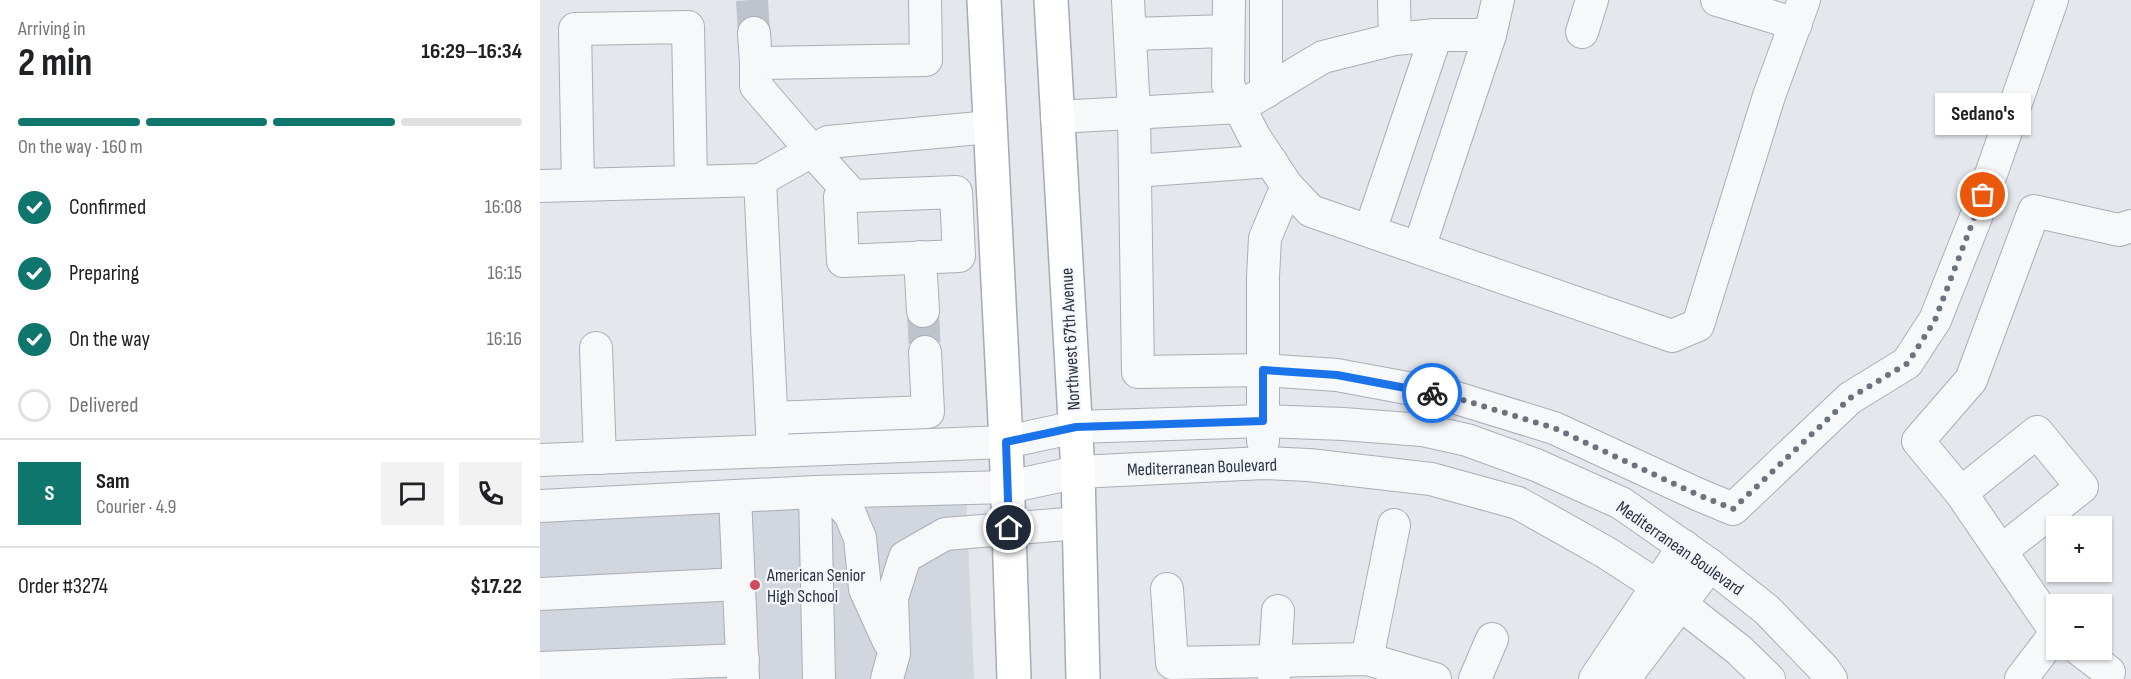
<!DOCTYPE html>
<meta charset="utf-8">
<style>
:root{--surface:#fff;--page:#f2f2f2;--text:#202124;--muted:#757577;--line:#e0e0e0;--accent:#0f766e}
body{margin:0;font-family:"Sofia Sans Condensed",sans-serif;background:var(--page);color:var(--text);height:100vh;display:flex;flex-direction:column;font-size:22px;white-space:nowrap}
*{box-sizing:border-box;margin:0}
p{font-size:20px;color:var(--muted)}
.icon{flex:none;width:33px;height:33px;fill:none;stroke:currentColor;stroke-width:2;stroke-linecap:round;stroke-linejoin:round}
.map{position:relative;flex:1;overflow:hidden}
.panel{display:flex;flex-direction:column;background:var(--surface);width:540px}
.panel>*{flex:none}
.buttons{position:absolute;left:1506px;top:516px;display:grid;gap:12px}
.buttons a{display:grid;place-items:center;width:66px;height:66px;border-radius:0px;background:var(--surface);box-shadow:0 2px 4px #0004;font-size:30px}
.pin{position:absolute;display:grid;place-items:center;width:51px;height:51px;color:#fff;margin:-26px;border:3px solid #fff;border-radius:50%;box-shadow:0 2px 6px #0007}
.courier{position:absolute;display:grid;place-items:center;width:60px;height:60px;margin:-30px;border:4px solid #1a73e8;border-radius:50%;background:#fff;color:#222;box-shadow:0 2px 8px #0007}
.bubble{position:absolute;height:42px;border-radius:0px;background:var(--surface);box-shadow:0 2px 4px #0004;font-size:20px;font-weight:700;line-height:42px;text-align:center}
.overview em{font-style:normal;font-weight:700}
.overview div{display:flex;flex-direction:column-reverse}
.overview{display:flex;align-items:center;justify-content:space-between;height:102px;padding:0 18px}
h1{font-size:39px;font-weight:700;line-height:45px}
.bar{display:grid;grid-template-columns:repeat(4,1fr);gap:9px 6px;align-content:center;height:72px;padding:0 18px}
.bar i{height:8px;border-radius:4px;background:var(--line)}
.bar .selected{background:var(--accent)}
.bar p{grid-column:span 4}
.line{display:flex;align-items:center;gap:15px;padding:0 18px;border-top:2px solid var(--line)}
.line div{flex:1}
.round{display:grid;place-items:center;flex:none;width:63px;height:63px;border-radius:0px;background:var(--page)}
ol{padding:0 18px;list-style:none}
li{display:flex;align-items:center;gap:18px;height:66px}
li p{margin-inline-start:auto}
li .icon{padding:6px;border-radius:50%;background:var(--accent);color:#fff;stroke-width:4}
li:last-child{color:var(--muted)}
li i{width:33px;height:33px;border:3px solid var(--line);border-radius:50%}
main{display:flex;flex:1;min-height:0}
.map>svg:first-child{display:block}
</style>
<main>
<section class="panel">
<div class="overview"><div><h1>2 min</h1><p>Arriving in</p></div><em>16:29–16:34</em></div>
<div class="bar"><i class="selected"></i><i class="selected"></i><i class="selected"></i><i></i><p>On the way · 160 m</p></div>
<ol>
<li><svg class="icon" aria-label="check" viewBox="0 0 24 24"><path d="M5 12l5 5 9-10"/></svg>Confirmed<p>16:08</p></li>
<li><svg class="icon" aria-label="check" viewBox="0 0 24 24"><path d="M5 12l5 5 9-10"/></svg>Preparing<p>16:15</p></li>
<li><svg class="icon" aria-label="check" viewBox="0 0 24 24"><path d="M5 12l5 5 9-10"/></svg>On the way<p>16:16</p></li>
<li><i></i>Delivered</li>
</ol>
<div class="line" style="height:108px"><b class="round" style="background:var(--accent);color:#fff">S</b><div><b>Sam</b><p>Courier · 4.9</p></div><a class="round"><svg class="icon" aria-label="chat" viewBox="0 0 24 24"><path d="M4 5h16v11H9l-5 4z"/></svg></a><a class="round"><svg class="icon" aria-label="phone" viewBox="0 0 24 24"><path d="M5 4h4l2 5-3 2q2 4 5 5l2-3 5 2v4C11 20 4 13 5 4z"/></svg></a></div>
<div class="line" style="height:78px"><div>Order #3274</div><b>$17.22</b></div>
</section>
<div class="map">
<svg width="1591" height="679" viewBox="0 0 1591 679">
<rect width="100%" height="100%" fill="#e4e7ec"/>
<!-- built -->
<path fill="#d2d6de" d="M425 471 434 679H0V491Z"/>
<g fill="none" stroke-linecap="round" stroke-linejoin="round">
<!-- minor-tunnel -->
<g stroke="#bfc3cb" stroke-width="32" stroke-dasharray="32 16" stroke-linecap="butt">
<path d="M212 0 214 33"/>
<path d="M383 311 385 352"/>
</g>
<!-- minor casing -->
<g stroke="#a9aeb7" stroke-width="34">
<g id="minor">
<path d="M588 0 594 113 598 372 723 370 797 375 910 396 1014 428 1157 494 1193 509 1310 398 1367 363 1395 320 1436 217 1512 0"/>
<path d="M689 0 688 85 714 136 747 186 725 238 723 277V441"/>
<path d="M726 0V92"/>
<path d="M854 0 855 39"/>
<path d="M1177 0 1204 8"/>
<path d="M1204 0V8L1256 24"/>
<path d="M1042 32 1052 0"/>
<path d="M214 33 216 63"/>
<path d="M590 34 688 31"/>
<path d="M517 117 700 107 783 57 855 39 896 35H950"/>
<path d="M595 171 731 161"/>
<path d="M220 180 233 451"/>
<path d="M38 185 35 29 148 27 151 181"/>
<path d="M0 186 220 180 288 142 450 127"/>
<path d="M747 186 771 211 1132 336 1158 325 1229 96 1264 0"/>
<path d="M313 196 416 192 419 256 303 261 300 197 313 196 272 151 216 86V63L386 60 385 0"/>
<path d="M830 231 896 35"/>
<path d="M879 248 950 35 958 0"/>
<path d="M380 257 383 311"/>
<path d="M56 348 60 458"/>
<path d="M232 418 388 412 385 352"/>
<path d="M0 460 466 442 536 427 723 421 803 424 882 430 927 440 996 465 1081 503 1170 565 1227 610 1283 668 1291 679"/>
<path d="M275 492 279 679"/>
<path d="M290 492 310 514 320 538 325 589 349 642"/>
<path d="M1421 493 1497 432 1542 487 1461 551"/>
<path d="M195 496 203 679"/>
<path d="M0 506 275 492 468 487 538 472 724 463 769 465 891 479 978 503 1065 552 1116 585 1139 603 1199 650 1229 679"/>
<path d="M627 589 632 663 827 659 895 679"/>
<path d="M0 594 199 584"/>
<path d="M1516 632 1421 493 1378 441 1431 380 1494 211 1579 230 1591 226"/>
<path d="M1540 650 1569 672"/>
<path d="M827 659 854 525"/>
<path d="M0 668 203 660"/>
<path d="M347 679 354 653 352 598 365 557 405 534 539 523"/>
<path d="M734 679 738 611"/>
<path d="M935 679 952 639"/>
<path d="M1055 679 1144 546"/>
<path d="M1084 679 1170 565"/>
<path d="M1481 679 1516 633"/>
</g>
</g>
<!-- major casing -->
<g stroke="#a3abb8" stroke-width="36">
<g id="major">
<path d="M444 0 466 442 474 679"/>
<path d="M511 0 538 472 543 679"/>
</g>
</g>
<!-- minor -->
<use href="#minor" stroke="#f7f8fa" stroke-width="32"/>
<!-- major -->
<use href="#major" stroke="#fff" stroke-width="33"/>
</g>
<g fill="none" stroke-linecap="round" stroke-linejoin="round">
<!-- done -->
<path stroke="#6c737f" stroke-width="6" stroke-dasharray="0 10.8" d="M892 393 910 396 1014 428 1156 494 1193 509 1310 398 1368 363 1395 320 1443 195"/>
<!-- route -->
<path stroke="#1a73e8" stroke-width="8" d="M469 528 466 442 536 427 723 421V370L797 375 892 393"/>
</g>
<!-- markers -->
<circle fill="#d1495b" stroke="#f4f6f9" stroke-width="2" cx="215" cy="585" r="6"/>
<g text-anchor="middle" stroke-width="4.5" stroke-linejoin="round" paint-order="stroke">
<!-- street labels -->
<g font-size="18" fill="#2b3445" stroke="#f4f6f9">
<text transform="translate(530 339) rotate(-93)" y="6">Northwest 67th Avenue</text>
<text transform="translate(662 467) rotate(-2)" y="6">Mediterranean Boulevard</text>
<text transform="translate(1140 548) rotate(35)" y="6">Mediterranean Boulevard</text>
</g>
<!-- poi labels -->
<g font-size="18" fill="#2b3445" stroke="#f4f6f9" text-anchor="start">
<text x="227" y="581">American Senior<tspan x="227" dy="21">High School</tspan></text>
</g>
</g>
</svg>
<div class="buttons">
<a>+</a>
<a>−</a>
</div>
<div class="pin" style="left:1443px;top:195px;background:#ea580c"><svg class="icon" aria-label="bag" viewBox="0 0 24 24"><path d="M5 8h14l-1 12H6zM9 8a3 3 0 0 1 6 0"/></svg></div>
<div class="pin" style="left:469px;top:528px;background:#1f2937"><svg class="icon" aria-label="home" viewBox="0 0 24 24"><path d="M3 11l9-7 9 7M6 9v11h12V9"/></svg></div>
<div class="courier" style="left:892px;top:393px"><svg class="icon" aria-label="bike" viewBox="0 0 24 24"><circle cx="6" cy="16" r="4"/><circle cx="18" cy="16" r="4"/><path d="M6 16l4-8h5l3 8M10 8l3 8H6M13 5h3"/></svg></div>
<div class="bubble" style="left:1395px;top:93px;width:96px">Sedano's</div>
</div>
</main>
